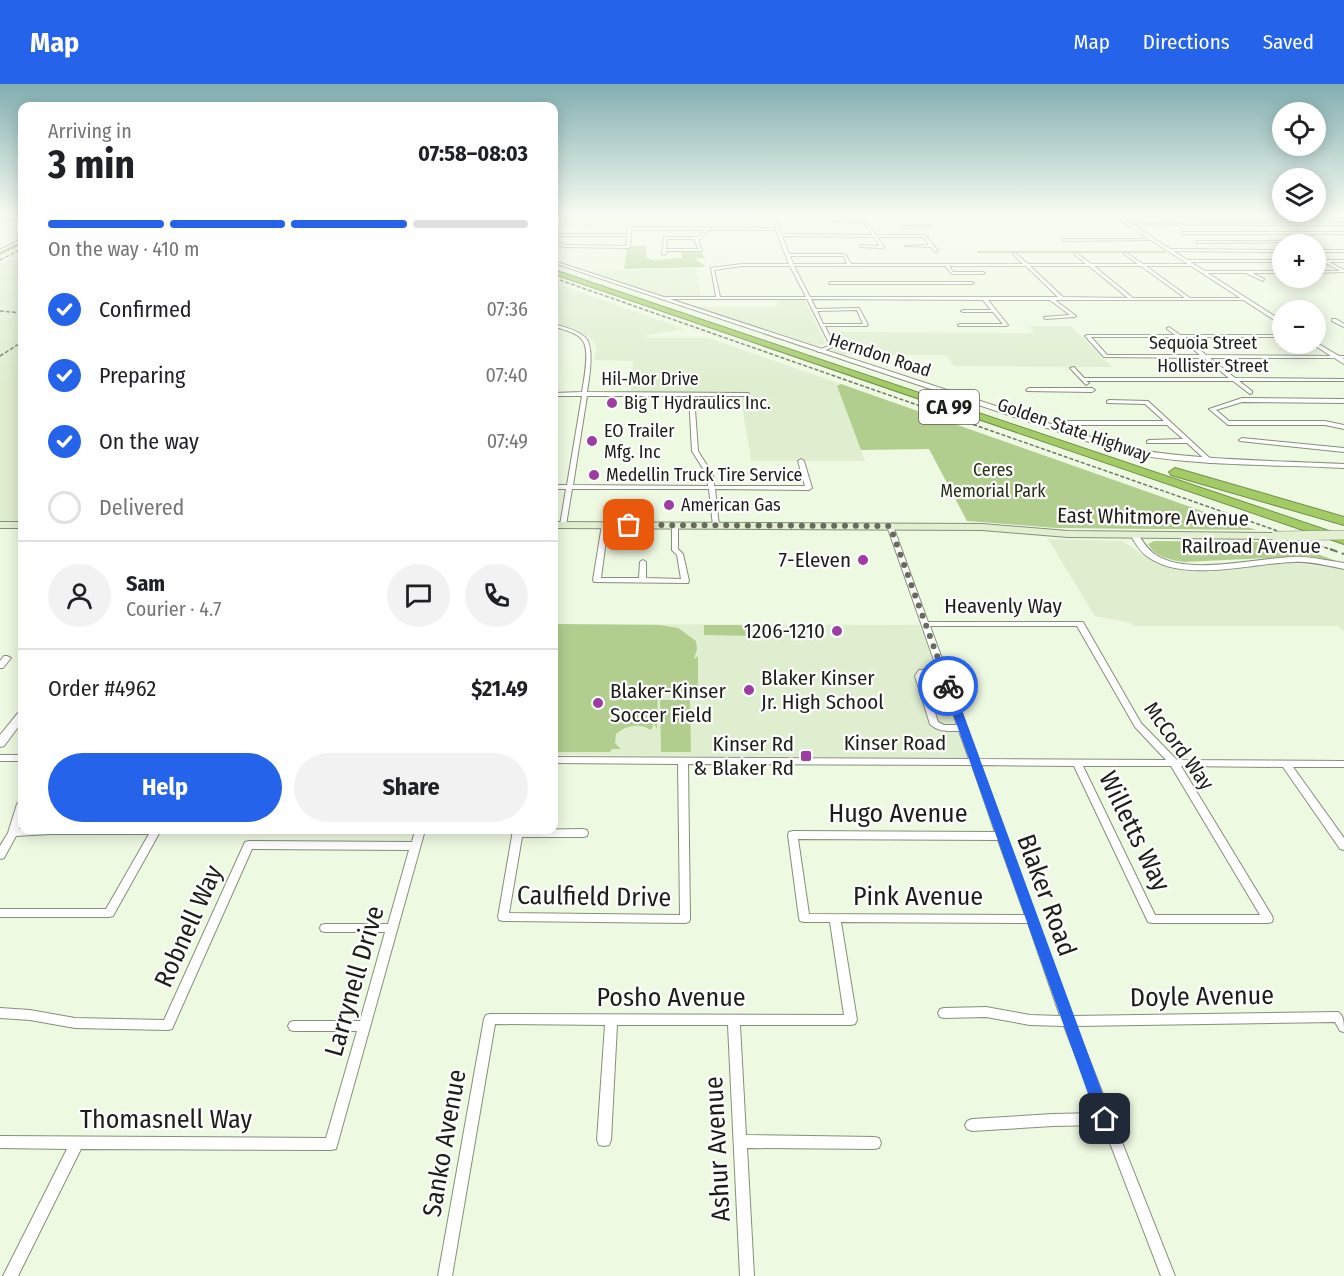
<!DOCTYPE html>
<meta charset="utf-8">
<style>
:root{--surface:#fff;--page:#f2f2f2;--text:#202124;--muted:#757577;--line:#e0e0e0;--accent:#2563eb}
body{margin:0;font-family:"Fira Sans Condensed",sans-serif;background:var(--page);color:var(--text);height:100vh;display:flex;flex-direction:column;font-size:22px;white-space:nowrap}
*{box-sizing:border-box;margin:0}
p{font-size:20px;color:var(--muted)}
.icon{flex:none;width:33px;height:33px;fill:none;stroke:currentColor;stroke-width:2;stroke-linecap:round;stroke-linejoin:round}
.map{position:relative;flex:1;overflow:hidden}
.details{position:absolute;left:18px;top:18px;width:540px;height:732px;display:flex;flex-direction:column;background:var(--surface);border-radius:12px;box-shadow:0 3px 15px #0003}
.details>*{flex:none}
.controls{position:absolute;left:1272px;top:18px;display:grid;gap:12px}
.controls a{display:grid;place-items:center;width:54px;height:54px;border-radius:50%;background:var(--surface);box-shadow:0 3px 15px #0003;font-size:30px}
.pin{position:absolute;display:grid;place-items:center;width:51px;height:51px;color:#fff;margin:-26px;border-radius:12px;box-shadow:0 3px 9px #0006}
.courier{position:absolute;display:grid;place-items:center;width:60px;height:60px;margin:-30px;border:4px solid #2563eb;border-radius:50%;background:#fff;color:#222;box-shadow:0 2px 8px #0007}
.summary em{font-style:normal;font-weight:700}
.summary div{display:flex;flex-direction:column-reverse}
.summary{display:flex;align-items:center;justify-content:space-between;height:102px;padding:0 30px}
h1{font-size:39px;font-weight:700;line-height:45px}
.bar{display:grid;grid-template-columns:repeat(4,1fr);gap:9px 6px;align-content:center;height:72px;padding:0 30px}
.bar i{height:8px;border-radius:4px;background:var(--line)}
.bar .active{background:var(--accent)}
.bar p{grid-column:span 4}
.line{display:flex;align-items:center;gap:15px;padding:0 30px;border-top:2px solid var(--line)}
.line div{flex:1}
.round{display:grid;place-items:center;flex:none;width:63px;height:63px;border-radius:32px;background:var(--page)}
ol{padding:0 30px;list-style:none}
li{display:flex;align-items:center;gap:18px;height:66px}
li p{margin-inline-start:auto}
li .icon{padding:6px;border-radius:50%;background:var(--accent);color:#fff;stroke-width:4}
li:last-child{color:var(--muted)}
li i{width:33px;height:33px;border:3px solid var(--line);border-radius:50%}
.cta{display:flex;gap:12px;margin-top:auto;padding:12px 30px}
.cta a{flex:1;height:69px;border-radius:36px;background:var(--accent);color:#fff;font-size:24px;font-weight:700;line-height:69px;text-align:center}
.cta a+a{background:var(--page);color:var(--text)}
header{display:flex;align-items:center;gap:36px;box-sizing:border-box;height:84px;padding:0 30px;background:var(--accent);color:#fff}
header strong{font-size:28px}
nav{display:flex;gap:33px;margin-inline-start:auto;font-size:21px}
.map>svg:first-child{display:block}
</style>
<header>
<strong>Map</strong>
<nav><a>Map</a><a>Directions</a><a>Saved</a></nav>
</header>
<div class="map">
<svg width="1344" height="1192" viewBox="0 0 1344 1192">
<rect width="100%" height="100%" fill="#eef9e2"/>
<!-- built -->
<g fill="#e0eed0">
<path d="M554 130H767L771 144 554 145Z"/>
<path d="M7 176H22V441H0V180Z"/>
<path d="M696 184 701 212H660L583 187Z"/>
<path d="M554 199 685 245 647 251V254H709L841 300 837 302 865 377H751L740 308H631L633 277 594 276 597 264 590 253 554 238Z"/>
<path d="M776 215 805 216 826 260 814 263 691 223H778Z"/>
<path d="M1029 242H1071L1112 283 954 282 948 273 943 271H838L830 269 838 262 831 248 1034 249Z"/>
<path d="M1048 455 1123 457 1156 480 1191 487 1291 479 1344 485V548L1338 542H1133L1131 539 1095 532Z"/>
<path d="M554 540 920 541 968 674 554 671Z"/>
</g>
<!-- green -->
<g fill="#b2ce8f">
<path d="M632 162H646V173L653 176 682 174 681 167H700L705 174 695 175 706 183 624 185 627 164Z"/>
<path d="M841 300 1256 446 1056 444 967 437 929 365 861 366 837 302Z"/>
<path d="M1154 457 1286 458 1344 480 1289 473 1184 478C1170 476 1155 473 1148 460Z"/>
<path d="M554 540 660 541 678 544 696 557 697 565 694 575 698 572V608L658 607 657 645 654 640 651 646C639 639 627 641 616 650L615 659 621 665H612L610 668H554Z"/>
<path d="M704 541H751L752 552 704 551Z"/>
<path d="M660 616H690L691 668H661Z"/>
</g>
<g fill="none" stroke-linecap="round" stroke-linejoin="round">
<!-- stream -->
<path stroke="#87a65d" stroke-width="1.5" d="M978 168H1165"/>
<!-- canal -->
<path fill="#87a65d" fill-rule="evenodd" d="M21 158H22V160L0 171V169Z"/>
<!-- minor casing -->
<g stroke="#868f7b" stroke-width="2">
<g id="minor">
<path d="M770 130H774L781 150 872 151 864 138 831 137 865 136 876 151H925L938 167 935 168 931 163 905 162 929 161 923 153H877L884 163 882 164 860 163 861 161 879 162 874 153 782 152 789 170H845L851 180H1023L1013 170 1014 168 1028 180H1086L1074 170 1075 168 1091 180H1138L1124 170 1125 168 1143 180H1193L1192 182H1146L1190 214H1245L1247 215 1245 216H1055L1076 232 1074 233 1046 235 1044 234V233L1070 231 1050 216H988L1008 241 1006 242H958V241L960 240H1003L993 228H963L961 227 963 226H991L983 216 811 215 816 225 859 224 868 241 866 242H825L833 259V263L820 268H818V266L829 262V259L807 215H662L660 214 662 213H716L711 184 742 180H789L776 146H707L706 150 698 156 702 167H666V170L664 171 662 170 664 153H698L703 149V146H631L630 163 628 164 563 163 554 157V155L564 161 626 162 627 152H554V150H628L627 145 630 143 776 144ZM667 155H695L694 156 699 165H666ZM790 172H844L847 180H793ZM742 182H790L806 213H720L714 186ZM794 182H945L952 190H983L985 189 983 188H953L949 182H1026L1058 213H810ZM1030 182H1089L1128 214 1063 213ZM1094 182H1141L1185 214H1133ZM857 226 863 240H823L817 227Z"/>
<path d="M1334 130 1344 135V137L1333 132Z"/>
<path d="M1185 131H1302L1319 139H1344V141L1127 140 1197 139 1184 133ZM1189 133H1301L1314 139H1201Z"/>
<rect x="0" y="135" width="22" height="2"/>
<path d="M903 142H927L929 143 902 144Z"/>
<path d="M1182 148H1344V150H1181Z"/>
<path d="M21 155H22V157L0 168V166Z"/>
<path d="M1064 155H1154L1156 156 1063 157Z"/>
<path d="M1197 157H1311L1313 158 1196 159Z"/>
<path d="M1171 165 1282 166V168L1170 167Z"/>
<rect x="1316" y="166" width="28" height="2"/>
<path d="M1316 172 1325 176H1344V178H1329L1344 186V188L1316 189V187H1341L1316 174Z"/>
<path d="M1187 176H1282V178H1186Z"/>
<path d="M1203 187H1282V189H1252L1264 195 1263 197 1246 189H1202Z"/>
<path d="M1303 194H1307L1313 197 1310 198Z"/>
<path d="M830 198H972L974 199 972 200H829Z"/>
<path d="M1332 235H1336L1344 240V243L1332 237Z"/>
<path d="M554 240C564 243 577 246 585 253 595 262 589 295 587 308L748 309 749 310 746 312H694L698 367 713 391 714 402H805L798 377 801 375 804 377 812 404 809 406 715 405 719 442 716 444 713 442 709 405H572L566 441 565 442H561L560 441 566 405H554V401H567L582 312H554V309L582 308C584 296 590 267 583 257 578 248 562 246 554 242ZM587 312H689L692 367 707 391 708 402 573 401Z"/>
<path d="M1169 243 1180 251H1282V253H1184L1206 271 1344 272V274H1210L1235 294 1344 295V297H1239L1252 307V309L1250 310 1233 297H1086L1089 299 1086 301 1070 284 1074 283 1084 294H1229L1204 274 1104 273 1085 252 1087 251H1175L1167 245V244ZM1091 253H1178L1200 271H1107Z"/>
<path d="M1029 304H1092L1095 306 1092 308 1027 307 1026 306Z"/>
<path d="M1242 314 1344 315V319L1242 318 1216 326 1229 337H1325L1344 341V345L1325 341H1228L1209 325Z"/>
<path d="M1109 316 1148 317 1214 378 1209 379 1187 359H1147V357L1149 356 1183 355 1167 341H1065L1047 344 1044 342 1065 337H1164L1145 320 1107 319V317Z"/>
<path d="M1242 354 1344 364V368L1240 357 1239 356Z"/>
<path d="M605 439 608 441 601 494H639L640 478 643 476 646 478V494L681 495 677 471 672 466V441L675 439 678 441V465L683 470 689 497 688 499 594 498 593 496 602 441Z"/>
<path d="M890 440 893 442 928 538H1083L1141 639 1177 676 1344 677V683H1293L1344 754V766L1340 765 1283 683 1181 682 1272 832 1273 835 1272 838 1268 839H1152L1148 838 1074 682 981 681 1072 932 1338 928C1344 931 1344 940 1344 948L1340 947 1335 938 1076 942 1175 1192H1161L1103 1041 1053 1042 972 1047 967 1045 965 1041 967 1037 972 1035 1053 1030 1098 1029 1064 942 1030 941 986 933 944 934 940 933 938 929 940 925 944 924 986 923 1030 931 1060 932 1028 839 841 838 857 936 855 940 851 941H740L746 1051 874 1053 879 1054 881 1059 879 1064 874 1065 747 1064 754 1192H740L728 941H617L611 1056 609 1061 604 1062 599 1061 597 1056 605 941 495 940 452 1192H438L484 935 486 931 490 930 844 931 830 838H804L800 837 799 834 788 751 789 748 793 747 995 748 972 681 688 680 690 835 689 838 685 839 503 837 499 836 498 833 513 746 583 745 587 746 588 749 587 752 583 753H522L509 829 680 831 678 680 554 679V673L969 675 959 647C948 647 938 648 930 640L915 592 919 586 937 585 887 442ZM930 542H1077L1135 643 1166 676 979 675ZM924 590H939L957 641H944L938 638 923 592ZM1083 682H1171L1260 831H1155ZM798 755 998 756 1025 831 809 830Z"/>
<path d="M4 572H7L11 574 3 584H0V577Z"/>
<rect x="0" y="671" width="22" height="6"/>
<path d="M22 717V734L19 745 161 746 113 832 109 833H0V825H106L149 750H50L16 752 4 774 0 775V762L8 749 17 720 19 718Z"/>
<path d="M415 746H425L336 1065 331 1066 81 1065 18 1192H3L67 1065 0 1064V1052L326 1054 357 947H294L290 946 288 942 290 938 294 937H360L385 848H325L321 847 320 844 321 841 325 840H388L409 766 252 765 172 945 168 946 75 944 30 936 0 934V924L30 926 75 934 164 936 245 758 249 757 412 758Z"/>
</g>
</g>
<!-- tertiary casing -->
<g stroke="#868f7b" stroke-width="2">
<g id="tertiary">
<path d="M1111 130H1116L1282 237V241Z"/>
<path d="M554 177 1118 362C1192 377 1268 376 1344 380V384C1267 380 1189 383 1113 366L554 179Z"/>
<path d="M1317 259 1344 275V280L1312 260Z"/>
<path d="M1135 449 1138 450C1143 458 1148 466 1156 471 1188 492 1256 474 1293 473 1310 472 1328 477 1344 479V485C1328 482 1310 477 1294 478 1253 479 1183 499 1148 473 1140 468 1136 460 1131 452Z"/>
<path d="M22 628V638L4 662 0 663V651L18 629Z"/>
</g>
</g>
<!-- secondary casing -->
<g stroke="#868f7b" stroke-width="2">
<g id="secondary">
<rect x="0" y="438" width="22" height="6"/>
<path d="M554 438 982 440 1068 447 1275 449 1280 452 1275 455 1068 453 982 446 554 444Z"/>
</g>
</g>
<!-- motorway casing -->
<g stroke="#738f4a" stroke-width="2">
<g id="motorway">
<path d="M554 186 1344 452V460L554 190Z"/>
<path d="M1175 384 1344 433V441L1171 391 1169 388Z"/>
</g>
</g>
<!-- minor -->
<use href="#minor" fill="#fff" fill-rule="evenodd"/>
<!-- tertiary -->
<use href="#tertiary" fill="#fff" fill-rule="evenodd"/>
<!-- secondary -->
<use href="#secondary" fill="#e3efd1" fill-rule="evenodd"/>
<!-- motorway -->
<use href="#motorway" fill="#a2cb66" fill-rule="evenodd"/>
<!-- rail-far1 -->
<g stroke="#717769" stroke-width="1.5" stroke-dasharray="4 2" stroke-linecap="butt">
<path d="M0 176 22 165"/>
<path d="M554 194 1335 467"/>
<path d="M0 227 22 229"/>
<path d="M0 272 22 258"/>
</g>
<!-- rail -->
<path stroke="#717769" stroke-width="2" stroke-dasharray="8 4.5" stroke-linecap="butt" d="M1330 465 1344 470"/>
<!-- secondary-bridge casing -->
<g stroke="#868f7b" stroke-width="10" stroke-linecap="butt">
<path id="secondary-bridge" d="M1275 452 1344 451"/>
</g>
<!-- secondary-bridge -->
<use href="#secondary-bridge" stroke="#e3efd1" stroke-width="9"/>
</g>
<!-- sky -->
<linearGradient id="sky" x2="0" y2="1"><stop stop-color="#81aeb0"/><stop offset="0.44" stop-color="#f7fcf2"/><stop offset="1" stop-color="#f7fcf2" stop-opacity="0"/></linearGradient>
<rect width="1344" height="297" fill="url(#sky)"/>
<!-- route -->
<path fill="#2563eb" d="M948 599 953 602 1112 1035 1110 1040 1105 1042 1099 1040 1097 1035 943 602Z"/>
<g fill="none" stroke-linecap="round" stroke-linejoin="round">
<!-- done -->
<path stroke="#666b5e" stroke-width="6" stroke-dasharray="0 10.8" d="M629 441 890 442 948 602"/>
</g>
<!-- markers -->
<g fill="#9f3ca3" stroke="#fff" stroke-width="2">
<circle cx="612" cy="319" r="6"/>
<circle cx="592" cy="357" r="6"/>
<circle cx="594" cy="391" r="6"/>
<circle cx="669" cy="421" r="6"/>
<circle cx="863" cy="476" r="6"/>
<circle cx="837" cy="547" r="6"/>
<circle cx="749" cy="606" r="6"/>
<circle cx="598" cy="619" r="6"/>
<rect x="800" y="666" width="12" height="12" rx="3"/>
</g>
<g text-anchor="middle" stroke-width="4.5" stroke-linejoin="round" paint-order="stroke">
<!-- far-street labels -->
<g font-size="18" fill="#1c1f17" stroke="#fff">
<text x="1203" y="265">Sequoia Street</text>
<text transform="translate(880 271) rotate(18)" y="6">Herndon Road</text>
<text x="1213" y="288">Hollister Street</text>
<text x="650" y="301">Hil-Mor Drive</text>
<text transform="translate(1074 346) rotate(19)" y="6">Golden State Highway</text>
</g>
<!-- far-poi labels -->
<g font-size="18" fill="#1c1f17" stroke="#fff" text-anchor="start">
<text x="624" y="325">Big T Hydraulics Inc.</text>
<text x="604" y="353">EO Trailer<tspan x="604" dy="21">Mfg. Inc</tspan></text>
<text x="606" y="397">Medellin Truck Tire Service</text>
<text x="681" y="427">American Gas</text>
</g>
<!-- far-park labels -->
<g font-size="18" fill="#253212" stroke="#fff">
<text x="993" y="392">Ceres<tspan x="993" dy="21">Memorial Park</tspan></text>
</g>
<!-- shield labels -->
<rect fill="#fff" stroke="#60625d" stroke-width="1.5" x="919" y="306" width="60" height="34" rx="4.5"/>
<g font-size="20" font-weight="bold" fill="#1c1f17">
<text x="949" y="330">CA 99</text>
</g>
<!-- street labels -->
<g font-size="21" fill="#1c1f17" stroke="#fff">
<text transform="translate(1153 433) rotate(1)" y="7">East Whitmore Avenue</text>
<text x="1251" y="469">Railroad Avenue</text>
<text x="1003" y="529">Heavenly Way</text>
<text x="895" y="666">Kinser Road</text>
<text transform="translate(1179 662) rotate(54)" y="7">McCord Way</text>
</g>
<!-- poi labels -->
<g font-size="21" fill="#1c1f17" stroke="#fff" text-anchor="end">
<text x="851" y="483">7-Eleven</text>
<text x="825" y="554">1206-1210</text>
<text x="761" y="601" text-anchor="start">Blaker Kinser<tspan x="761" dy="24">Jr. High School</tspan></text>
<text x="610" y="614" text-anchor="start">Blaker-Kinser<tspan x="610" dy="24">Soccer Field</tspan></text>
<text x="794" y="667">Kinser Rd<tspan x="794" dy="24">&amp; Blaker Rd</tspan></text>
</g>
<!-- near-street labels -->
<g font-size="26" fill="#1c1f17" stroke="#fff">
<text x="898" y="738">Hugo Avenue</text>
<text transform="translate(1135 747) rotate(64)" y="9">Willetts Way</text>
<text transform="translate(1047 811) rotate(70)" y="9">Blaker Road</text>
<text transform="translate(594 812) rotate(1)" y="9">Caulfield Drive</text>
<text x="918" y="821">Pink Avenue</text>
<text transform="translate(188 842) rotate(-66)" y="9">Robnell Way</text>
<text transform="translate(354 897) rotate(-74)" y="9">Larrynell Drive</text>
<text transform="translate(1202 912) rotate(-1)" y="9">Doyle Avenue</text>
<text x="671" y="922">Posho Avenue</text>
<text x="166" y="1044">Thomasnell Way</text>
<text transform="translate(444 1059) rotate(-80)" y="9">Sanko Avenue</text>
<text transform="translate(717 1065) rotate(-93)" y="9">Ashur Avenue</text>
</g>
</g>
</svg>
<div class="controls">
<a><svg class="icon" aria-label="locate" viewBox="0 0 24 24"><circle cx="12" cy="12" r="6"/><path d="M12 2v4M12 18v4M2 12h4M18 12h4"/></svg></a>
<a><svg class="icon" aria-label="layers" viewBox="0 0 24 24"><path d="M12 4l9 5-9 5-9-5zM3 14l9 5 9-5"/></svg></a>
<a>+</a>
<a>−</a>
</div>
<div class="pin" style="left:629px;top:441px;background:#ea580c"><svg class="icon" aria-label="bag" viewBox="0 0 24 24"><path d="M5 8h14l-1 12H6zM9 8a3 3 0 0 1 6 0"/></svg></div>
<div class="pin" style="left:1105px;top:1035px;background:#1f2937"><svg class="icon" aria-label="home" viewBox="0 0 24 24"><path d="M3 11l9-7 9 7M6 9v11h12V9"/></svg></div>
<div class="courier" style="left:948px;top:602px"><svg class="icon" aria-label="bike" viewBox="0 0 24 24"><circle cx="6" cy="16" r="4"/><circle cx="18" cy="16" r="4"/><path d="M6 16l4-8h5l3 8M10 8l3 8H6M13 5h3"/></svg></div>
<section class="details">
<div class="summary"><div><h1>3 min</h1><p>Arriving in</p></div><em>07:58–08:03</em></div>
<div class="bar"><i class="active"></i><i class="active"></i><i class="active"></i><i></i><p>On the way · 410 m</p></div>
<ol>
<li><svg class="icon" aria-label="check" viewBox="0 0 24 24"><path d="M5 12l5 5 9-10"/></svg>Confirmed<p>07:36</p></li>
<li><svg class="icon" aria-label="check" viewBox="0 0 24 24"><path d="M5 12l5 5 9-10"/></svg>Preparing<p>07:40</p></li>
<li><svg class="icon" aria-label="check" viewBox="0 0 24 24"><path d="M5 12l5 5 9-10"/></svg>On the way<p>07:49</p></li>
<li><i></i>Delivered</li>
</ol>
<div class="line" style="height:108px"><a class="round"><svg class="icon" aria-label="person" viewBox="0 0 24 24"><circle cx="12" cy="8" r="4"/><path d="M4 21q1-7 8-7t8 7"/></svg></a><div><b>Sam</b><p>Courier · 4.7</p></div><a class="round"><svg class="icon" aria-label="chat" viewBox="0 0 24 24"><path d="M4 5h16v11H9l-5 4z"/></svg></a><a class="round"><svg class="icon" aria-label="phone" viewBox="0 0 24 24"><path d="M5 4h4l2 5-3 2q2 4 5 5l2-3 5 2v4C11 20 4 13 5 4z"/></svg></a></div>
<div class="line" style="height:78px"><div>Order #4962</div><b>$21.49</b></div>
<div class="cta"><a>Help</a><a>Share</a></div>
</section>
</div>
